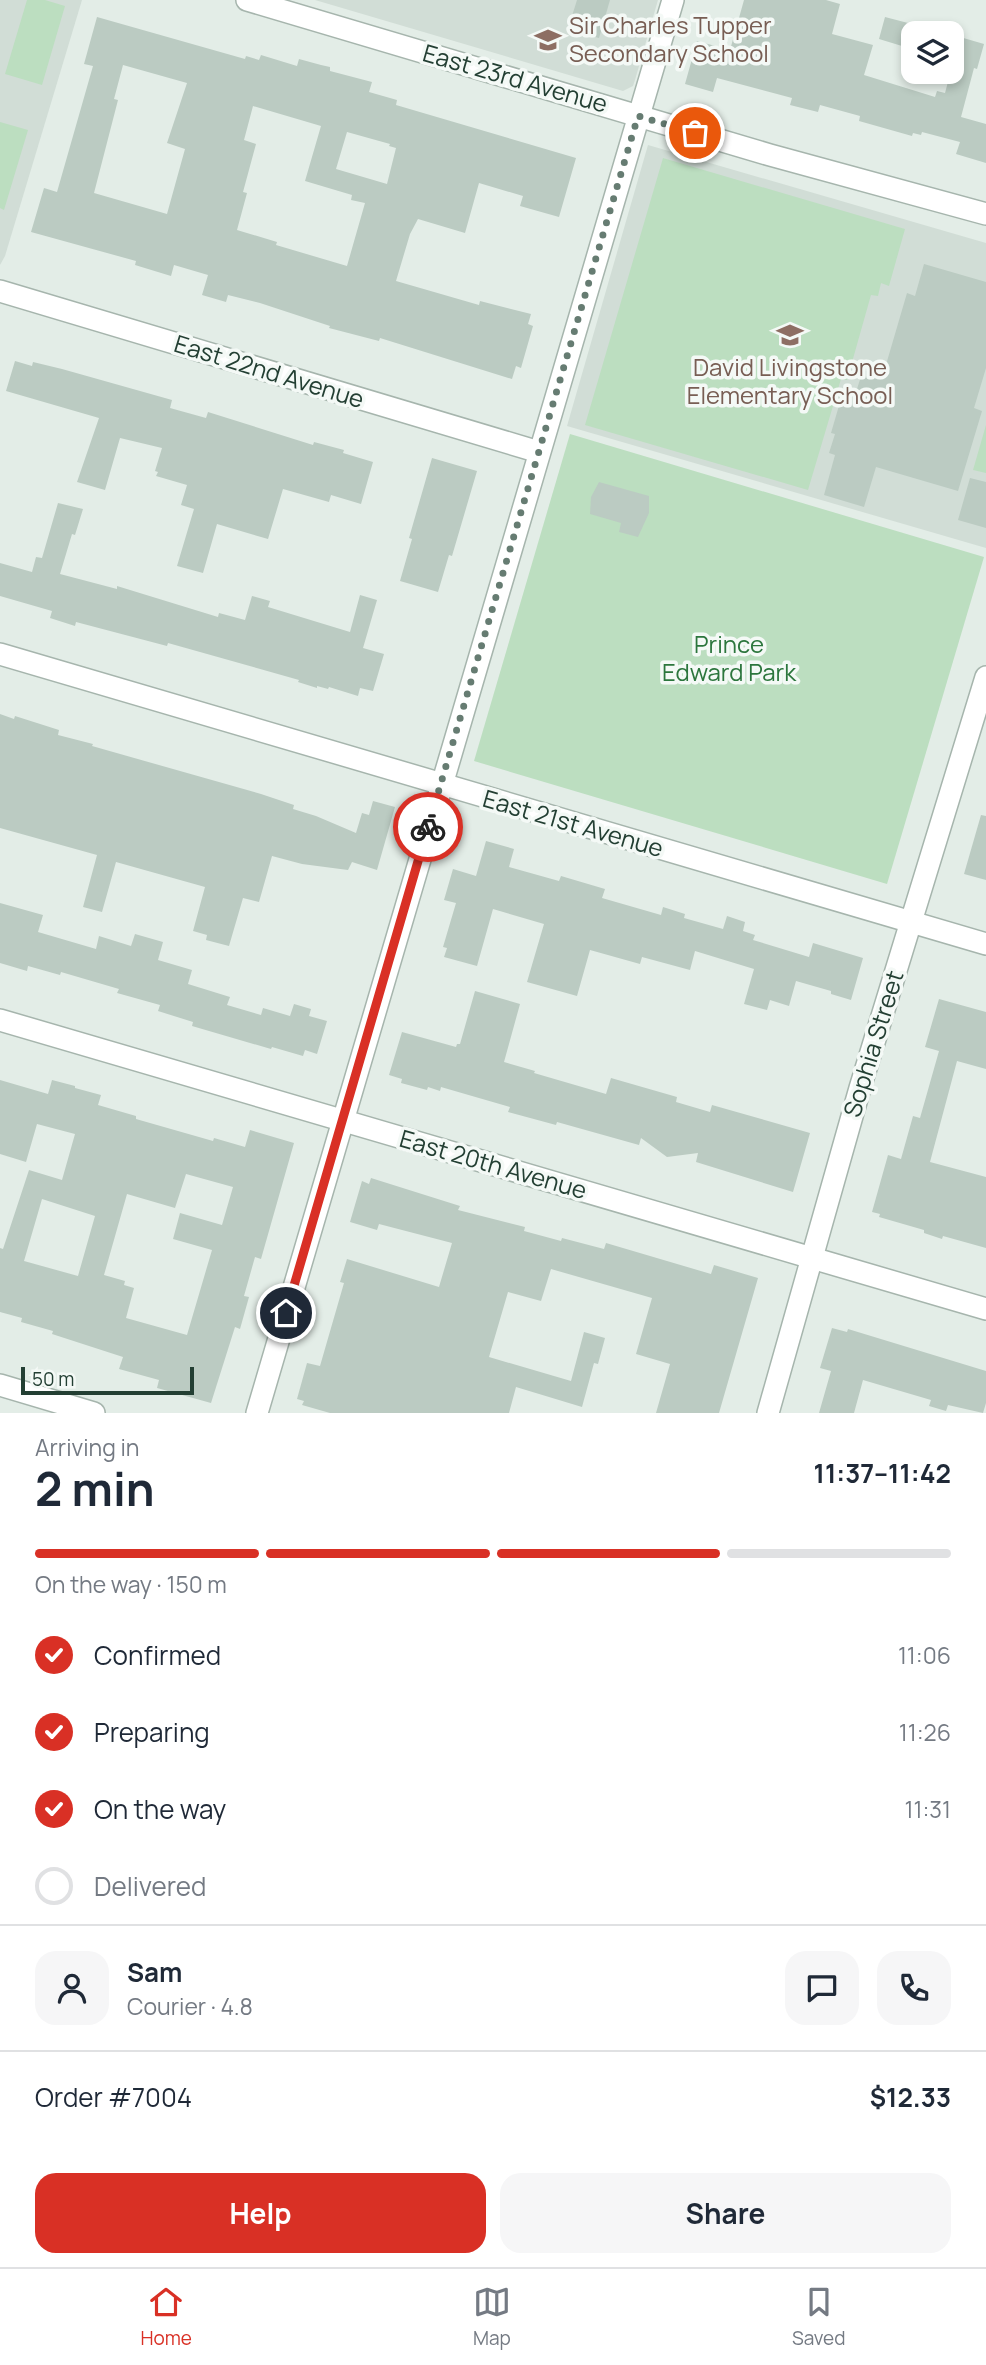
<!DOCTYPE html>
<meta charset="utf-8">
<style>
:root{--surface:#fff;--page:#f6f6f7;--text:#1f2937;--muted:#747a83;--line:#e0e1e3;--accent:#d93025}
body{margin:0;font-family:Manrope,sans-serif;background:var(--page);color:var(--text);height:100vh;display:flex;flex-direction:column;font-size:26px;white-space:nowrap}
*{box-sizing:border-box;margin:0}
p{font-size:23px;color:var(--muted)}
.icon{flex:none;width:38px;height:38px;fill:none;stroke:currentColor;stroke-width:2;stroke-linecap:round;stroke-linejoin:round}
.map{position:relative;height:1413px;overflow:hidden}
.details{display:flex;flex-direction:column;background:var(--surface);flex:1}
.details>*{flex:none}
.fabs{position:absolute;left:901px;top:21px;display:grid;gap:14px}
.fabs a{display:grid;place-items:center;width:63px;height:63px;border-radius:14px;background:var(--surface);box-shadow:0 4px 10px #0003;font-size:35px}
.scale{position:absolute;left:21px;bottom:18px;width:173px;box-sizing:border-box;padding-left:7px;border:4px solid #233f33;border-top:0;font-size:19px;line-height:24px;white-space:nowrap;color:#233f33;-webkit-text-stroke:5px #f4f9f6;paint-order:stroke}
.pin{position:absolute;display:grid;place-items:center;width:60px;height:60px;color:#fff;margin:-30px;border:4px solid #fff;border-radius:50%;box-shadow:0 2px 7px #0007}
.courier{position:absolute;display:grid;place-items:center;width:70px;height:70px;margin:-35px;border:5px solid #d93025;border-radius:50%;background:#fff;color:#222;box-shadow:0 2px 9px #0007}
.headline em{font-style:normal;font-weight:700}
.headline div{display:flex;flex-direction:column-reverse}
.headline{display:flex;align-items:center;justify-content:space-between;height:119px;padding:0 35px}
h1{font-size:46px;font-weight:700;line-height:52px}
.bar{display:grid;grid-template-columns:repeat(4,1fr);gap:10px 7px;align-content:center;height:84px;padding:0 35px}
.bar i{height:9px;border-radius:5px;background:var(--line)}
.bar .current{background:var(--accent)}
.bar p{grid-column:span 4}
.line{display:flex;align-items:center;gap:18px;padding:0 35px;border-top:2px solid var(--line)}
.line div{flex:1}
.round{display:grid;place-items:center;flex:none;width:74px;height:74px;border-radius:21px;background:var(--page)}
ol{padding:0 35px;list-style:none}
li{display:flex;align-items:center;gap:21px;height:77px}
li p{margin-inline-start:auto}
li .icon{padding:7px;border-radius:50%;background:var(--accent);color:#fff;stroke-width:4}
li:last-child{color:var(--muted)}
li i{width:38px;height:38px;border:4px solid var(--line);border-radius:50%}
.cta{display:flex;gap:14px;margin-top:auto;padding:14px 35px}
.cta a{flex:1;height:80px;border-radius:21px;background:var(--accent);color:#fff;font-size:28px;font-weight:700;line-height:80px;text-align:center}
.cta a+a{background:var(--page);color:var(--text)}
.tab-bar{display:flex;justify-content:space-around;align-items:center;height:98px;border-top:2px solid var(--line);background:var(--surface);font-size:19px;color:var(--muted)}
.tab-bar a{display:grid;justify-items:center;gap:4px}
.tab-bar .current{color:var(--accent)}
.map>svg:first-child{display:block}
</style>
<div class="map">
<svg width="986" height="1413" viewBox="0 0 986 1413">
<rect width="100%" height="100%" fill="#e3ede7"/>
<!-- built -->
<g fill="#d1ddd6">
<path d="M0 0H82L5 256 0 265Z"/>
<path d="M315 0H658L635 80 633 86 623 91Z"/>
<path d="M648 145 986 243V548L567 426Z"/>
</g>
<!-- green -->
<g fill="#bcdec0">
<path d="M27 0H45L65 6 42 85 5 74Z"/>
<path d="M0 122 28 130 4 210 0 208Z"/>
<path d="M663 158 905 229 889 286 881 283 878 296 871 295 847 380 841 379 808 490 585 425Z"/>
<path d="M986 425V473L973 470Z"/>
<path d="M570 434 984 557 887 884 474 761Z"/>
</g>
<!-- building -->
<g fill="#bbcbc2" fill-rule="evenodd">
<path d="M577 0H610L599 38 568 29Z"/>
<path d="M744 0H826L840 4 832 34 873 45 864 75 935 97 937 91 945 93 960 37 984 44 977 69 974 68 961 117 986 124V163L956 154 960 142 922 132 921 135 913 133 912 136 859 121 860 116 820 105 818 112 790 105 792 98 717 78 713 92 685 84 697 41 730 50Z"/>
<path d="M97 17 245 59 246 56 259 60 261 55 297 66 299 59 321 65 330 67V71L372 82 369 92 397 100 396 105 576 158 559 217 520 206 523 196 479 183 465 233 418 219 410 234 396 281 479 305 480 301 531 314 528 324 533 326 521 368 516 366 512 379 380 338 379 341 329 328 330 326 260 303 228 295 226 302 202 295 208 275 174 265 171 276 135 265 136 261 31 232 44 188 57 192 93 66 84 64ZM123 65 187 83 167 143 185 149 167 214 94 193 118 100 114 99ZM253 106 321 126 305 181 352 195 351 200 365 203 347 266 276 245 277 242 237 230 247 193 243 192 256 144 244 140ZM347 132 390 144 389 146 396 148 387 184 336 169Z"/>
<path d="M885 17 908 23 902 46 879 39Z"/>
<path d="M924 264 986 282V368L974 408 982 411 958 491 876 467 864 507 824 495 835 455 829 453 835 434 831 433 845 385 857 389 863 370 883 375 907 293 915 296Z"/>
<path d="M15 361 32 366 33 362 62 369 172 400 170 408 206 418 208 412 313 445 314 442 344 450 343 453 373 462 361 504 331 495 329 502 283 489 268 539 217 524 203 573 177 566 194 509 181 505 187 485 156 476 158 472 155 471 162 448 120 438 105 490 77 482 99 418 6 391Z"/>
<path d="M432 458 477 471 452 556 449 555 438 592 400 581 412 539 409 538Z"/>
<path d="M970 478 986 482V528L958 520Z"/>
<path d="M599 482 649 496V513L638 537 619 532 621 523 590 514 591 497Z"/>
<path d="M58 503 83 509 75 535 72 534 60 574 117 589V586L218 617 219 613 245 620 252 596 270 601 268 607 350 632 360 595 377 600 363 648 384 654 373 691 360 688 358 696 329 687 328 689 317 686V688L298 682 299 680 168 643 167 646 76 622 75 626 50 618 52 611 0 596V563L32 572 36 557 42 558Z"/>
<path d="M0 714 14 719 15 716 59 730 58 735 93 744 92 746 261 794 294 805 293 809 316 816 356 833 362 813 369 815 373 801 395 807 377 870 352 862 348 870 302 864 272 856 259 902 243 898 229 946 206 940 207 935 193 931 205 887 116 862 102 912 83 907 97 855 0 828Z"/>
<path d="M981 815 986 816V880L964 874Z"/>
<path d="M486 841 514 849 509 867 559 881 561 876 605 889 602 898 661 915 663 907 685 914 684 918 723 929 727 916 745 922 743 931 755 935 753 940 809 957 813 943 863 958 851 1000 831 994V991L796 981 789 1006 770 1000 767 1010 744 1004 754 969 695 951 690 970 642 957 640 964 590 950 577 996 527 982 544 924 493 909 477 966 444 957 447 948 443 947 456 903 444 900 453 869 476 876Z"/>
<path d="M0 903 43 915 38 932 96 949 99 936 131 946 135 934 163 942 158 960 192 970 188 984 230 997 227 1005 261 1015 263 1008 290 1016 294 1004 311 1009 309 1016 327 1021 317 1054 305 1050 303 1056 272 1047 271 1049 192 1026 193 1022 158 1011 160 1005 117 993 119 989 61 972 60 975 28 966 27 971 0 963Z"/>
<path d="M475 991 520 1004 504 1062 535 1071 534 1073 606 1094 611 1078 677 1097 676 1102 710 1112 712 1105 810 1133 793 1192 696 1162 698 1153 667 1157 641 1138 639 1145 557 1122 556 1125 508 1112 510 1107 441 1087 440 1091 428 1087 427 1090 401 1083 402 1079 389 1075 402 1032 456 1047 457 1044H460Z"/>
<path d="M939 999 986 1012V1069L957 1061 930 1162 986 1177V1248L943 1236 942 1239 924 1233V1230L879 1217 880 1214 872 1212 888 1155 901 1159 913 1116 920 1118 939 1051 925 1047Z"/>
<path d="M0 1080 48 1094 52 1080 75 1086V1088L101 1095 98 1105 136 1116V1119L213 1141 214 1138 245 1147 250 1130 294 1143 261 1259 255 1257 244 1296 249 1297 240 1329 235 1327 211 1403 157 1388 159 1380 119 1369 123 1357 52 1334 53 1331 21 1322 22 1318 0 1312V1248L3 1249 29 1170 62 1180 75 1134 37 1124 26 1162 0 1154ZM186 1174 233 1187 222 1225 180 1213 173 1239 212 1250 187 1335 126 1318 134 1288 124 1285 125 1281 104 1275 127 1194 175 1208ZM42 1199 95 1216 78 1276 24 1261Z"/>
<path d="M371 1178 460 1206 458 1210 525 1227 524 1231 561 1241 562 1238 604 1249 606 1243 711 1274 714 1265 758 1278 719 1413H656L670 1364 636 1354 652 1298 551 1269 541 1301 508 1292 489 1357 571 1381 584 1332 605 1338 598 1364 594 1363 582 1407 516 1387 509 1413H330L302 1405 304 1401 297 1399 307 1363 320 1366 344 1283 340 1282 347 1259 439 1287 452 1243 379 1224 377 1230 350 1222 362 1181 369 1184Z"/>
<path d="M832 1328 847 1332 848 1329 986 1371V1403L983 1413 948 1405 946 1411 929 1406 931 1400 863 1380 854 1413H819L831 1371 820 1368Z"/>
</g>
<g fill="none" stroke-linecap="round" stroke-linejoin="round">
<!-- minor casing -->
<g stroke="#a6b5ad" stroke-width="24">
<g id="minor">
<path d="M247 0 770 155 986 214"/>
<path d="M0 291 539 452"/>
<path d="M0 654 986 944"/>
<path d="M0 1020 986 1309"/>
<path d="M0 1385 94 1413"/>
<path d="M257 1413 673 0"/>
<path d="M768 1413 860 1088 986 677"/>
</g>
</g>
<!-- minor -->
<use href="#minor" stroke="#fff" stroke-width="21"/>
</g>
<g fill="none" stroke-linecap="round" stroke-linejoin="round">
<!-- done -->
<path stroke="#667c72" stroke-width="7" stroke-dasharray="0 12.6" d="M428 827 638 116 695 133"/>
<!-- route -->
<path stroke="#d93025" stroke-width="9" d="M286 1313 428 827"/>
</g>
<!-- icons -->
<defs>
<g id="school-bare" transform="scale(2.1)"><path d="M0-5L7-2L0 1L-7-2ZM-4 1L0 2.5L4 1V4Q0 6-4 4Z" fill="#8d6e63" stroke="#f4f9f6" stroke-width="2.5" paint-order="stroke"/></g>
</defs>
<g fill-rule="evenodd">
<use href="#school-bare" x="548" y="40"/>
<use href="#school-bare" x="790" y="335"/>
</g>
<g text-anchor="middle" stroke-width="7" stroke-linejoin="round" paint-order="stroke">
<!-- education labels -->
<g font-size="24" fill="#785e54" stroke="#f4f9f6" text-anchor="start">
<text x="569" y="34">Sir Charles Tupper<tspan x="569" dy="28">Secondary School</tspan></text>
<text x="790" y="376" text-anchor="middle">David Livingstone<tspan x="790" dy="28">Elementary School</tspan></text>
</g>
<!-- street labels -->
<g font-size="24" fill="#233f33" stroke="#f4f9f6">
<text transform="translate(515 79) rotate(16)" y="8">East 23rd Avenue</text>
<text transform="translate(269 372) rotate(17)" y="8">East 22nd Avenue</text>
<text transform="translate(573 824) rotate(16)" y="8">East 21st Avenue</text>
<text transform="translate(874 1044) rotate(-73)" y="8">Sophia Street</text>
<text transform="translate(493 1165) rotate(16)" y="8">East 20th Avenue</text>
</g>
<!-- park labels -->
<g font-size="24" fill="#2c763d" stroke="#f4f9f6">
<text x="729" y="653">Prince<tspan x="729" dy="28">Edward Park</tspan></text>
</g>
</g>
</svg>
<div class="fabs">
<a><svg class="icon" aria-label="layers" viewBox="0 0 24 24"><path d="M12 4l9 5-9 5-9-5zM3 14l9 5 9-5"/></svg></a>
</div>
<div class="scale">50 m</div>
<div class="pin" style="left:695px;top:133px;background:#ea580c"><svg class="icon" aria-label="bag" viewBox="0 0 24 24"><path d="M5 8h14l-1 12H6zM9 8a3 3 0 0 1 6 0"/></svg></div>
<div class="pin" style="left:286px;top:1313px;background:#1f2937"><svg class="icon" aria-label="home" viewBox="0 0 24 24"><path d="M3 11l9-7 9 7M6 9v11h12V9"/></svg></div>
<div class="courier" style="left:428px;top:827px"><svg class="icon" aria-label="bike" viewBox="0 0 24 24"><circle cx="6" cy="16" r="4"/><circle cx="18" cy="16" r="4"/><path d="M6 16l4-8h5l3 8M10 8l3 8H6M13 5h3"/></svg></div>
</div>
<section class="details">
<div class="headline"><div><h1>2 min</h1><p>Arriving in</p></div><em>11:37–11:42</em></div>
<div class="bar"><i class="current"></i><i class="current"></i><i class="current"></i><i></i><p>On the way · 150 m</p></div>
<ol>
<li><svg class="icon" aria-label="check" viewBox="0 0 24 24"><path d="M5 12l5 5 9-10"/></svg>Confirmed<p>11:06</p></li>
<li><svg class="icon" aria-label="check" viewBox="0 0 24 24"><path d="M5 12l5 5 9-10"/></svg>Preparing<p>11:26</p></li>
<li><svg class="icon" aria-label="check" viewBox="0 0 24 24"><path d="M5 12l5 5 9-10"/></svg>On the way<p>11:31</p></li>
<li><i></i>Delivered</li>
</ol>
<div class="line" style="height:126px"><a class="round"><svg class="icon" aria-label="person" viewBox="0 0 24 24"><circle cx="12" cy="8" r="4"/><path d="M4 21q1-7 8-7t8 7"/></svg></a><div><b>Sam</b><p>Courier · 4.8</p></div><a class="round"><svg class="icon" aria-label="chat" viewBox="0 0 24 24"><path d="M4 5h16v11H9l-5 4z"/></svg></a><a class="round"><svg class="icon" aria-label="phone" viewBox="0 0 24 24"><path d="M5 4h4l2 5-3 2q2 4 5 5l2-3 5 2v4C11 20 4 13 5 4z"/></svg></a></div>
<div class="line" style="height:91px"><div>Order #7004</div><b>$12.33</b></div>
<div class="cta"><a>Help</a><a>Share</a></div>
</section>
<nav class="tab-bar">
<a class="current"><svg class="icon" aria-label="home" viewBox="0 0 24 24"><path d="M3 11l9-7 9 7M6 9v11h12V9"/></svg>Home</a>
<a><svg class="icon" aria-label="map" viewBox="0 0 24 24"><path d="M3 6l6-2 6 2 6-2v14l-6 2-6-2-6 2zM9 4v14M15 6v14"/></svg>Map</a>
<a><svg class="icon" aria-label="saved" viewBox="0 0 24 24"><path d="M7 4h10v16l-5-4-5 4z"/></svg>Saved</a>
</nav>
